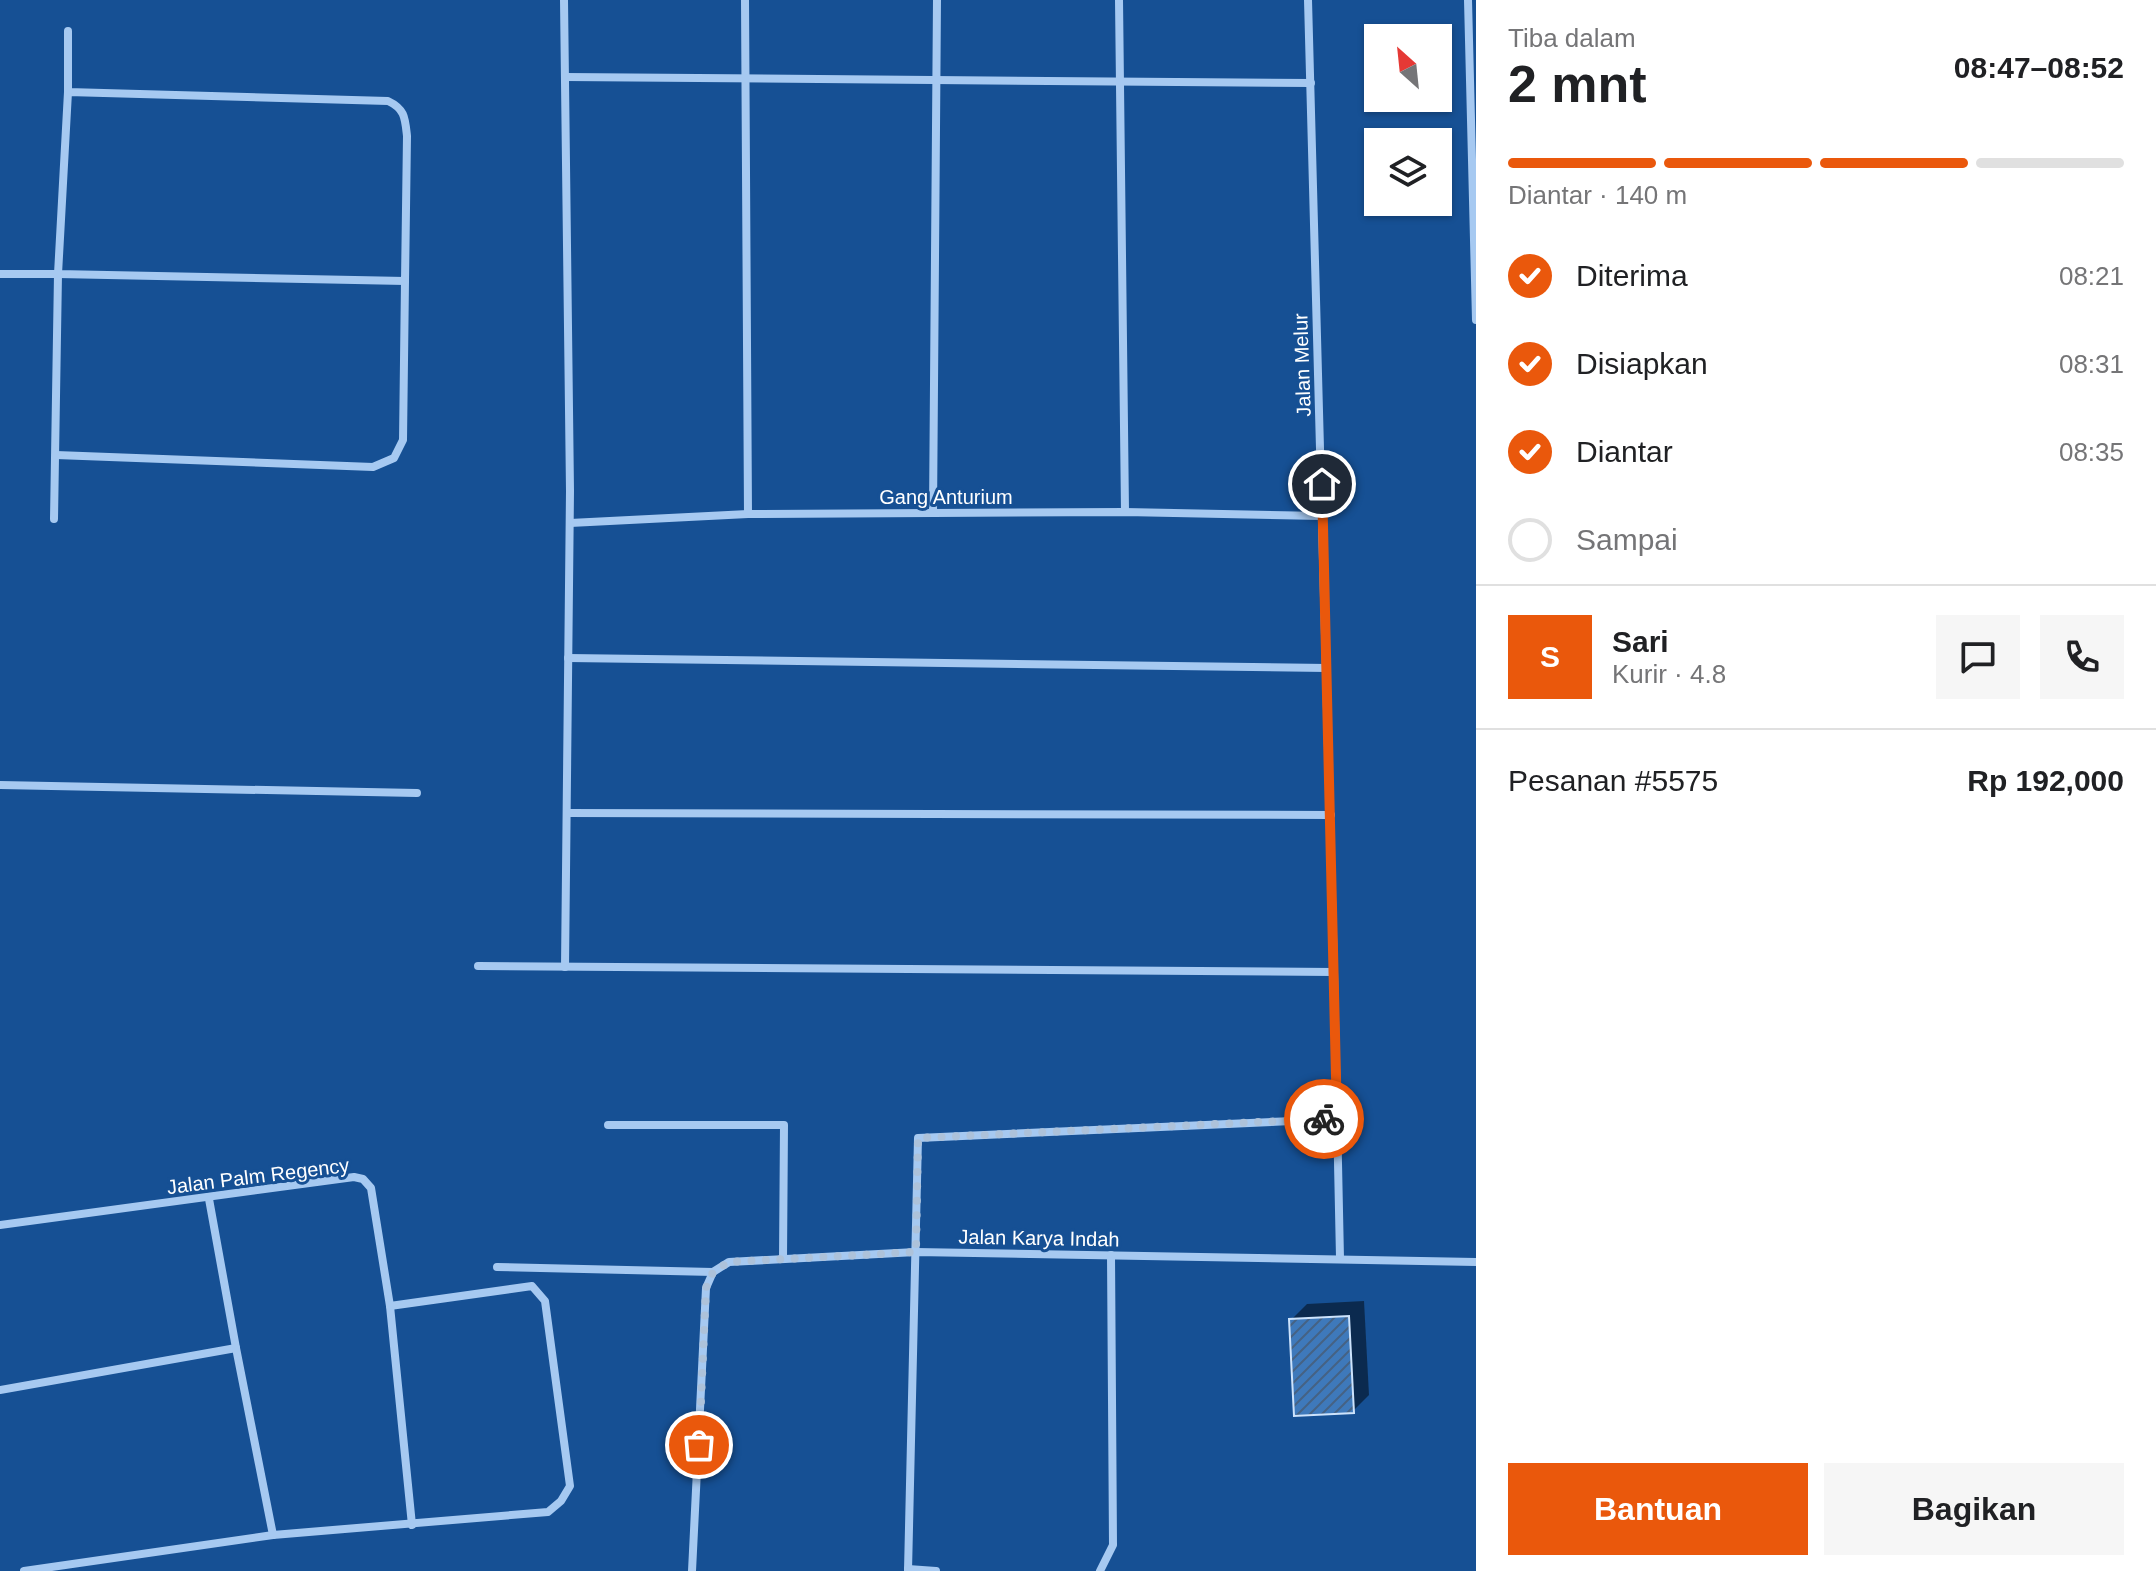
<!DOCTYPE html>
<html lang="id">
<meta charset="utf-8">
<style>
:root{--surface:#fff;--page:#f6f6f6;--text:#202124;--muted:#757577;--line:#e0e0e0;--accent:#ea580c}
body{margin:0;font-family:Helvetica,sans-serif;background:var(--page);color:var(--text);height:100vh;display:flex;flex-direction:column;font-size:30px;white-space:nowrap}
*{box-sizing:border-box;margin:0}
p{font-size:26px;color:var(--muted)}
.icon{flex:none;width:44px;height:44px;fill:none;stroke:currentColor;stroke-width:2;stroke-linecap:round;stroke-linejoin:round}
.map{position:relative;flex:1;overflow:hidden}
.side{display:flex;flex-direction:column;background:var(--surface);width:680px}
.side>*{flex:none}
.needle{width:52px;rotate:333deg}
.tools{position:absolute;left:1364px;top:24px;display:grid;gap:16px}
.tools a{display:grid;place-items:center;width:88px;height:88px;border-radius:0px;background:var(--surface);box-shadow:0 2px 6px #0004;font-size:40px}
.pin{position:absolute;display:grid;place-items:center;width:68px;height:68px;color:#fff;margin:-34px;border:4px solid #fff;border-radius:50%;box-shadow:0 2px 8px #0007}
.courier{position:absolute;display:grid;place-items:center;width:80px;height:80px;margin:-40px;border:6px solid #ea580c;border-radius:50%;background:#fff;color:#222;box-shadow:0 2px 10px #0007}
.overview em{font-style:normal;font-weight:700}
.overview div{display:flex;flex-direction:column-reverse}
.overview{display:flex;align-items:center;justify-content:space-between;height:136px;padding:0 32px}
h1{font-size:52px;font-weight:700;line-height:60px}
.bar{display:grid;grid-template-columns:repeat(4,1fr);gap:12px 8px;align-content:center;height:96px;padding:0 32px}
.bar i{height:10px;border-radius:6px;background:var(--line)}
.bar .active{background:var(--accent)}
.bar p{grid-column:span 4}
.line{display:flex;align-items:center;gap:20px;padding:0 32px;border-top:2px solid var(--line)}
.line div{flex:1}
.round{display:grid;place-items:center;flex:none;width:84px;height:84px;border-radius:0px;background:var(--page)}
ol{padding:0 32px;list-style:none}
li{display:flex;align-items:center;gap:24px;height:88px}
li p{margin-inline-start:auto}
li .icon{padding:8px;border-radius:50%;background:var(--accent);color:#fff;stroke-width:4}
li:last-child{color:var(--muted)}
li i{width:44px;height:44px;border:4px solid var(--line);border-radius:50%}
.cta{display:flex;gap:16px;margin-top:auto;padding:16px 32px}
.cta a{flex:1;height:92px;border-radius:0px;background:var(--accent);color:#fff;font-size:32px;font-weight:700;line-height:92px;text-align:center}
.cta a+a{background:var(--page);color:var(--text)}
main{display:flex;flex:1;min-height:0}
.map>svg:first-child{display:block}
</style>
<main>
<div class="map">
<svg width="1476" height="1571" viewBox="0 0 1476 1571">
<defs>
<pattern id="building-hatch" width="6" height="6" patternUnits="userSpaceOnUse" patternTransform="scale(2)"><rect width="6" height="6" fill="#3e79bb"/><path d="M-1 1l2-2M0 6l6-6M5 7l2-2" fill="none" stroke="#456284"/></pattern>
</defs>
<rect width="100%" height="100%" fill="#165094"/>
<!-- shadow -->
<path fill="#0007" d="M1364 1301 1369 1395 1353 1411 1291 1320 1307 1304Z"/>
<!-- building -->
<path fill="url(#building-hatch)" stroke="#cde3fc" stroke-width="2" d="M1349 1316 1354 1413 1294 1416 1289 1319Z"/>
<g fill="none" stroke-linecap="round" stroke-linejoin="round">
<!-- minor -->
<g stroke="#a6c9f1" stroke-width="8">
<path d="M564 0 570 491 565 967"/>
<path d="M745 0 748 514"/>
<path d="M1119 0 1125 512"/>
<path d="M1308 0 1334 972 1340 1258"/>
<path d="M1468 0 1476 320"/>
<path d="M68 31V92L58 274 405 281 407 136C405 118 405 109 388 101L68 92"/>
<path d="M565 77 1311 83"/>
<path d="M0 274H58L54 519"/>
<path d="M56 455 373 467 394 458 403 440 405 281"/>
<path d="M933 513 937 0"/>
<path d="M570 523 748 514 1125 512 1323 516"/>
<path d="M568 658 1327 668"/>
<path d="M0 785 417 793"/>
<path d="M567 813 1331 815"/>
<path d="M478 966 1334 972"/>
<path d="M608 1125H784L783 1259"/>
<path d="M209 1199 236 1348"/>
<path d="M0 1225 354 1177 363 1179 371 1188 390 1306 412 1525"/>
<path d="M497 1267 713 1272"/>
<path d="M0 1390 236 1348 273 1535"/>
<path d="M908 1569 936 1571"/>
<path d="M24 1571 273 1535 548 1512 561 1501 570 1486 545 1301 532 1286 390 1306"/>
<path d="M692 1571 706 1288 713 1272 729 1262 916 1252 1476 1262"/>
<path d="M908 1571 918 1138 1337 1119"/>
<path d="M1100 1571 1113 1545 1111 1255"/>
</g>
</g>
<g fill="none" stroke-linecap="round" stroke-linejoin="round">
<!-- done -->
<path stroke="#adc2da" stroke-width="8" stroke-dasharray="0 14.4" d="M699 1445 706 1288 713 1272 729 1262 916 1252 918 1138 1324 1119"/>
<!-- route -->
<path stroke="#ea580c" stroke-width="10" d="M1322 484 1337 1119H1324"/>
</g>
<g text-anchor="middle" stroke-width="6" stroke-linejoin="round" paint-order="stroke">
<!-- street labels -->
<g font-size="20" fill="#fff" stroke="#165094">
<text transform="translate(1302 365) rotate(-92)" y="7">Jalan Melur</text>
<text x="946" y="504">Gang Anturium</text>
<text transform="translate(258 1176) rotate(-7)" y="7">Jalan Palm Regency</text>
<text transform="translate(1039 1238) rotate(1)" y="7">Jalan Karya Indah</text>
</g>
</g>
</svg>
<div class="tools">
<a><svg class="needle" viewBox="-14 -14 28 28"><path d="M0-13l5 13h-10z" fill="#e53935"/><path d="M0 13l5-13h-10z" fill="#757577"/></svg></a>
<a><svg class="icon" aria-label="layers" viewBox="0 0 24 24"><path d="M12 4l9 5-9 5-9-5zM3 14l9 5 9-5"/></svg></a>
</div>
<div class="pin" style="left:699px;top:1445px;background:#ea580c"><svg class="icon" aria-label="bag" viewBox="0 0 24 24"><path d="M5 8h14l-1 12H6zM9 8a3 3 0 0 1 6 0"/></svg></div>
<div class="pin" style="left:1322px;top:484px;background:#1f2937"><svg class="icon" aria-label="home" viewBox="0 0 24 24"><path d="M3 11l9-7 9 7M6 9v11h12V9"/></svg></div>
<div class="courier" style="left:1324px;top:1119px"><svg class="icon" aria-label="bike" viewBox="0 0 24 24"><circle cx="6" cy="16" r="4"/><circle cx="18" cy="16" r="4"/><path d="M6 16l4-8h5l3 8M10 8l3 8H6M13 5h3"/></svg></div>
</div>
<section class="side">
<div class="overview"><div><h1>2 mnt</h1><p>Tiba dalam</p></div><em>08:47–08:52</em></div>
<div class="bar"><i class="active"></i><i class="active"></i><i class="active"></i><i></i><p>Diantar · 140 m</p></div>
<ol>
<li><svg class="icon" aria-label="check" viewBox="0 0 24 24"><path d="M5 12l5 5 9-10"/></svg>Diterima<p>08:21</p></li>
<li><svg class="icon" aria-label="check" viewBox="0 0 24 24"><path d="M5 12l5 5 9-10"/></svg>Disiapkan<p>08:31</p></li>
<li><svg class="icon" aria-label="check" viewBox="0 0 24 24"><path d="M5 12l5 5 9-10"/></svg>Diantar<p>08:35</p></li>
<li><i></i>Sampai</li>
</ol>
<div class="line" style="height:144px"><b class="round" style="background:var(--accent);color:#fff">S</b><div><b>Sari</b><p>Kurir · 4.8</p></div><a class="round"><svg class="icon" aria-label="chat" viewBox="0 0 24 24"><path d="M4 5h16v11H9l-5 4z"/></svg></a><a class="round"><svg class="icon" aria-label="phone" viewBox="0 0 24 24"><path d="M5 4h4l2 5-3 2q2 4 5 5l2-3 5 2v4C11 20 4 13 5 4z"/></svg></a></div>
<div class="line" style="height:104px"><div>Pesanan #5575</div><b>Rp 192,000</b></div>
<div class="cta"><a>Bantuan</a><a>Bagikan</a></div>
</section>
</main>
